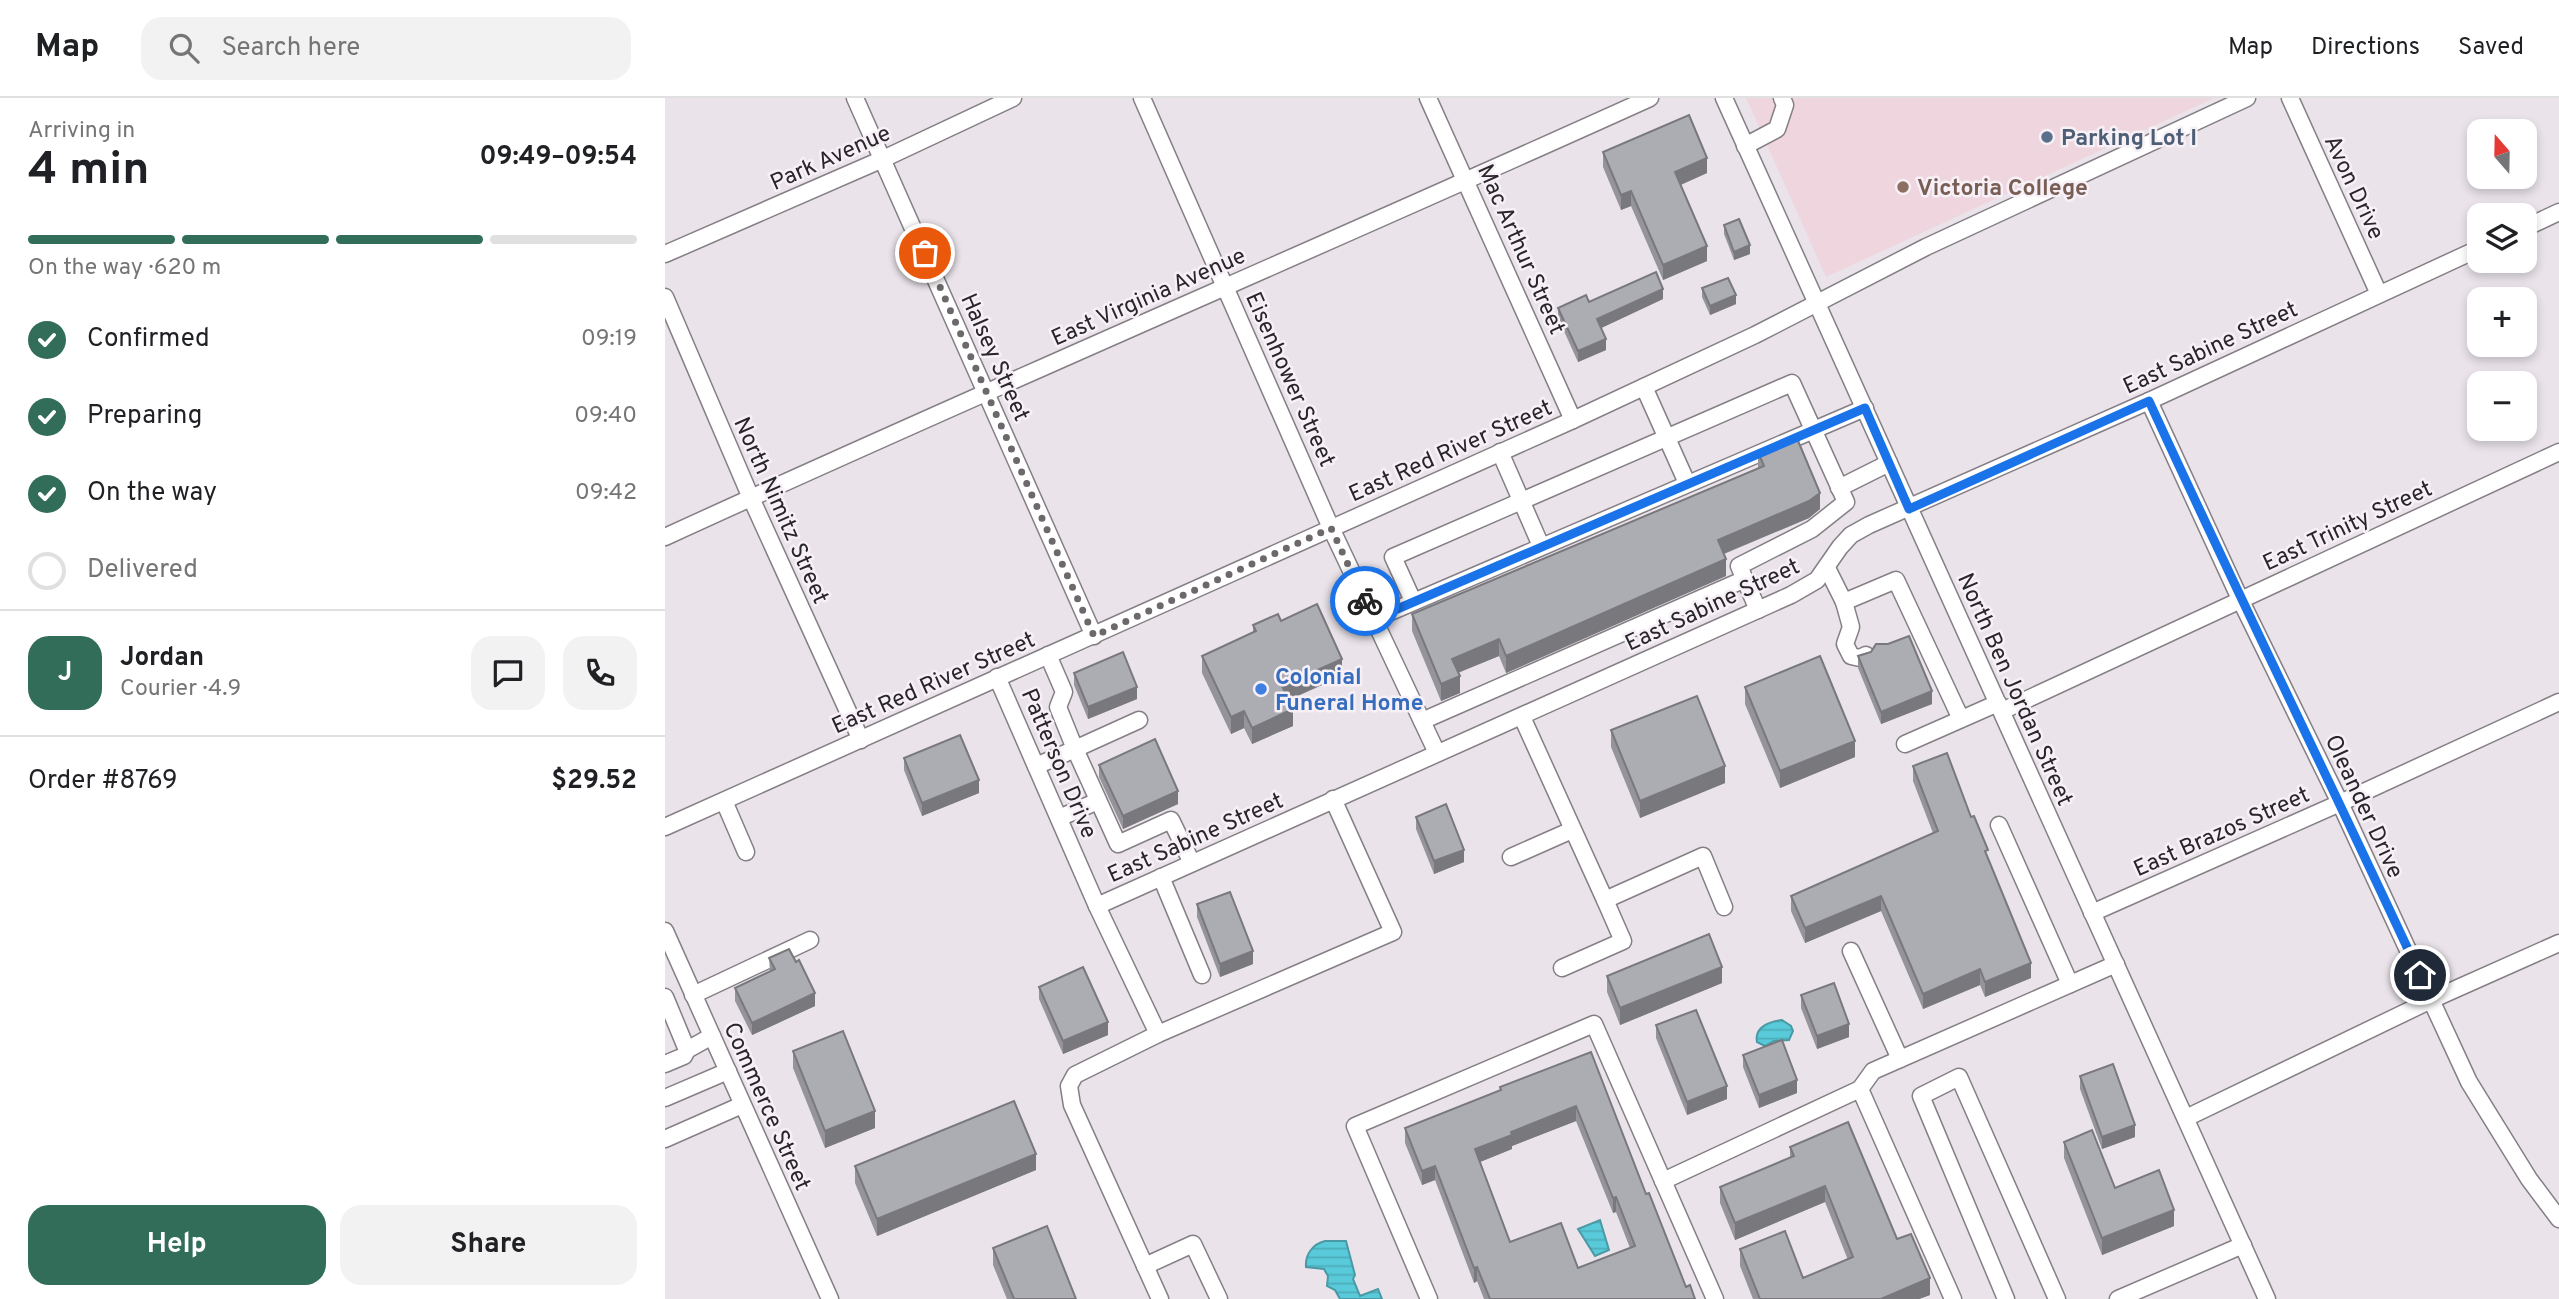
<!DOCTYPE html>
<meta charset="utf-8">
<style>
:root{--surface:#fff;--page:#f2f2f2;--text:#202124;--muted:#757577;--line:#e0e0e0;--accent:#316d58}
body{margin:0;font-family:Overpass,sans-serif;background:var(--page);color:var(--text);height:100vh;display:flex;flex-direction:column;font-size:26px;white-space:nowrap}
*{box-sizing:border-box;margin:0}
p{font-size:23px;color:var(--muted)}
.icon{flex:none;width:38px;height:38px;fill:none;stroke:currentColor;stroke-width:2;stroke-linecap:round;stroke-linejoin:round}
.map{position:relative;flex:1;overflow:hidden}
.panel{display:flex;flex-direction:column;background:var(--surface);width:665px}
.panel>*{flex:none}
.needle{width:46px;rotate:340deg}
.fabs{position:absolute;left:1802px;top:21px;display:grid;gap:14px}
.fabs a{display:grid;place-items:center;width:70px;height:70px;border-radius:14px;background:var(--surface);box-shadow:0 4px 10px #0003;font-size:35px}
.pin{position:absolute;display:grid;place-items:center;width:60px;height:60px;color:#fff;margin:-30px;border:4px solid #fff;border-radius:50%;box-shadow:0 2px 7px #0007}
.courier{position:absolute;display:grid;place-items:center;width:70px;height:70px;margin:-35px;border:5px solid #1a73e8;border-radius:50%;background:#fff;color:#222;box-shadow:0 2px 9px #0007}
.overview em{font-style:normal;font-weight:700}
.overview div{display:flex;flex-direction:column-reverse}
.overview{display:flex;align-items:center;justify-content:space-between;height:119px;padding:0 28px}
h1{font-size:46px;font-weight:700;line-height:52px}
.bar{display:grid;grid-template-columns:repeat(4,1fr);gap:10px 7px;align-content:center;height:84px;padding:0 28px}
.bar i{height:9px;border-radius:5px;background:var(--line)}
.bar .active{background:var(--accent)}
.bar p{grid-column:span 4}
.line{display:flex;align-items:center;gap:18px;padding:0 28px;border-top:2px solid var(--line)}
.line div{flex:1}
.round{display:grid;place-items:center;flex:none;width:74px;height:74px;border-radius:21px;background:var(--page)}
ol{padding:0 28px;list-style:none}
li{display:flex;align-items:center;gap:21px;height:77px}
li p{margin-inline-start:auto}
li .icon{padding:7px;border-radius:50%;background:var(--accent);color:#fff;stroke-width:4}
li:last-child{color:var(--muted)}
li i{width:38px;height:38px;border:4px solid var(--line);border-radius:50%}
.action{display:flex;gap:14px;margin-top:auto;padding:14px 28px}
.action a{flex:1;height:80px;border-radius:21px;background:var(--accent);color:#fff;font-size:28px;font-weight:700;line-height:80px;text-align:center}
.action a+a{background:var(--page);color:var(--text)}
header{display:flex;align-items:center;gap:42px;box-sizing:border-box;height:98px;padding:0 35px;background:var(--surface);border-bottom:2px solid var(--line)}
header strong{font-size:33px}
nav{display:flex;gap:38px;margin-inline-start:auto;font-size:24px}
.search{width:490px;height:63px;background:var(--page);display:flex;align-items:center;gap:18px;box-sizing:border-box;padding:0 24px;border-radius:21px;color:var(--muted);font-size:26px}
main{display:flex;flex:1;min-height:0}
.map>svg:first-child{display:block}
</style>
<header>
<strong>Map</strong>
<div class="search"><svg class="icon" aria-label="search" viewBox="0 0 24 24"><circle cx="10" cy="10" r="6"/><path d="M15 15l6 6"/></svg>Search here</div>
<nav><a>Map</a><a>Directions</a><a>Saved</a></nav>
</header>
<main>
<section class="panel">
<div class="overview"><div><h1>4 min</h1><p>Arriving in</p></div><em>09:49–09:54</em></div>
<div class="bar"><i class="active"></i><i class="active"></i><i class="active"></i><i></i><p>On the way · 620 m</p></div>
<ol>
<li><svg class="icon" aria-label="check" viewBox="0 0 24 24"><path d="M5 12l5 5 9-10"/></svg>Confirmed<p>09:19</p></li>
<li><svg class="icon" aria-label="check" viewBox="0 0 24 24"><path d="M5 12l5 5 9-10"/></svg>Preparing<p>09:40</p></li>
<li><svg class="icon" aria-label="check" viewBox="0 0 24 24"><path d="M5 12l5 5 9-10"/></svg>On the way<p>09:42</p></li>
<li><i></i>Delivered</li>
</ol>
<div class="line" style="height:126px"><b class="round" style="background:var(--accent);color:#fff">J</b><div><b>Jordan</b><p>Courier · 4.9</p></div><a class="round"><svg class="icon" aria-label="chat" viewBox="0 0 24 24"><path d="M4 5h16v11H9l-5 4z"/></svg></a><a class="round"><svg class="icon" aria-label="phone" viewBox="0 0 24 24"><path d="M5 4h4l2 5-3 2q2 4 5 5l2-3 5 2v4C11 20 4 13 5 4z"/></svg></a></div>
<div class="line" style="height:91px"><div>Order #8769</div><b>$29.52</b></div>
<div class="action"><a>Help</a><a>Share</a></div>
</section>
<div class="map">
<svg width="1894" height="1201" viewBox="0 0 1894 1201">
<defs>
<pattern id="water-rules" width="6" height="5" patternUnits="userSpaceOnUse" patternTransform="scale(1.75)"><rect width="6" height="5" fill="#58cada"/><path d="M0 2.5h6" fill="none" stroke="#4dadbb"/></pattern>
</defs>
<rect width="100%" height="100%" fill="#eae4ea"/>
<!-- education -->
<path fill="#eed5de" d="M1081 0H1549L1161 179Z"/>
<!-- water -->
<g fill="url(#water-rules)" stroke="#4a99a5" stroke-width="2">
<path d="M1117 922 1126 928 1128 933 1124 942 1109 943 1100 948 1092 944C1089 929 1104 924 1117 922Z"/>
<path d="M935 1122 944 1152 930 1158 913 1131Z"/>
<path d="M660 1143H681L690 1177 688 1181 695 1198 713 1191 717 1201H675L670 1192 662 1188 663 1178 659 1171 641 1169C640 1156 648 1146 660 1143Z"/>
</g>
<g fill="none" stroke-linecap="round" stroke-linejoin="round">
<!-- minor casing -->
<g stroke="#857f85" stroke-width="19">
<g id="minor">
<path d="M190 0 429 538"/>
<path d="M477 0 666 430 772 655"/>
<path d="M763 0 908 322"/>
<path d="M1059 0 1602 1201"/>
<path d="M1625 0 1714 196"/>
<path d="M1080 48 1112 31 1120 7 1117 0"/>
<path d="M1860 130 1894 114"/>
<path d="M0 156 218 61 348 0"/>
<path d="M0 199 86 400 196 642"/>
<path d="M979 289 1022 385"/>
<path d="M1484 303 1575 501 1675 705 1804 984 1864 1081 1894 1121"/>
<path d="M835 354 876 448"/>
<path d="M1174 390 1224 365"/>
<path d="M0 439C327 289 658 148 985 0"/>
<path d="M1162 470 1179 504 1231 482 1296 621"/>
<path d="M748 503 728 459 1127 285 1181 404 1147 431 1074 468 1093 512"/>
<path d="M1179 504 1186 529 1180 546 1186 558 1195 560 1201 557"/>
<path d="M709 521 1200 310"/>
<path d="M383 557 399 594 393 609 410 651 474 622"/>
<path d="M332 579 432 808 493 936 410 977 404 988 407 1007 495 1201"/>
<path d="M1337 613 1894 354"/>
<path d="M857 619 940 802 1038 758 1059 809"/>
<path d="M757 623 1080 481"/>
<path d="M1240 646 1333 605"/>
<path d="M371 668 410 651 453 746 506 722 527 765"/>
<path d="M59 703 81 754"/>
<path d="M394 720 433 703"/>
<path d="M1334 727 1405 886"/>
<path d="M0 729 908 322 1090 237 1261 149 1582 0"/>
<path d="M846 759 907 732"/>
<path d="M496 779 537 877"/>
<path d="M432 808 1126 497 1152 482 1175 449 1186 437 1204 427 1484 303 1815 150"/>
<path d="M1427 815 1675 705 1894 604"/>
<path d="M0 833 165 1201"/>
<path d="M1186 853 1235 961"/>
<path d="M897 870 958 843 940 802"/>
<path d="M28 897 145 842"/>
<path d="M0 899 22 952"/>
<path d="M493 936 728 834 668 701"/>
<path d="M0 966 19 958 22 952 47 938"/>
<path d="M1195 991 1208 973 1451 866"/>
<path d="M0 1000 63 973"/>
<path d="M1521 1020 1766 902 1894 845"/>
<path d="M0 1041 77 1007"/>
<path d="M998 1083 1195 991 1288 1201"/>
<path d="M480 1168 528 1146 554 1201"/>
<path d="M764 1201 690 1028 929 926 1050 1201"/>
<path d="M1341 1201 1256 998 1294 979 1392 1201"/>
<path d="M1453 1201 1578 1147"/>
</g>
</g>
<!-- minor -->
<use href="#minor" stroke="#fff" stroke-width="16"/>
</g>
<!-- wall -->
<g fill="#94949a" fill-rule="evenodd">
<path d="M938 54 1042 75 1016 87 1042 163 998 182 966 108 956 112 938 69Z"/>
<path d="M1059 127 1085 156 1069 162 1059 136Z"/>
<path d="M1037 190 1071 206 1045 217 1037 199Z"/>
<path d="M998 201 936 230 941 252 913 264 893 220V210L924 204Z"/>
<path d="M1093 354 1155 411 1144 420 1059 456 1061 478 841 575 834 558 793 575 795 595 776 603 747 533V516L1093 371Z"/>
<path d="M616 523 677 578 623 602 628 628 587 646 579 630 566 636 537 575V558L588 535V527Z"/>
<path d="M1193 558 1267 606 1216 626 1193 570Z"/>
<path d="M409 575 472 601 423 621 409 587Z"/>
<path d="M1080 589 1190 659 1115 690 1080 606Z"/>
<path d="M946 632 1060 685 975 720 946 649Z"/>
<path d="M239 660 314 695 257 718 239 672Z"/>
<path d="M434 667 513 706 458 731 434 679Z"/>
<path d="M1248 668 1323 762 1366 880 1320 899 1315 887 1258 911 1216 813 1140 845 1126 813V798L1268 735 1248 683Z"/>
<path d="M751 719 799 764 769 776 751 731Z"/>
<path d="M532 806 588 866 555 879 532 819Z"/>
<path d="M104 860 150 908 87 937 70 903V890L105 874Z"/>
<path d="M942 878 1057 885 955 927 942 894Z"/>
<path d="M374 889 443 937 398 956 374 901Z"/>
<path d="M1136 897 1184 939 1152 951 1136 910Z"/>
<path d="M991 927 1062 1001 1022 1017 991 940Z"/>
<path d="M128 953 210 1030 160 1050 128 970Z"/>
<path d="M926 954 981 1096 1021 1189 1030 1201H819L812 1183 809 1185 770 1082 757 1087 740 1045V1030L835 992V989ZM911 1023 948 1115 951 1114 965 1150 913 1170 845 1144 815 1064 847 1051V1048Z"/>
<path d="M1078 957 1132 995 1094 1010 1078 969Z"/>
<path d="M1415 978 1470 1039 1437 1051 1415 991Z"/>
<path d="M1399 1044 1450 1090 1509 1128 1437 1157 1399 1060Z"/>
<path d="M1125 1049 1232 1141 1265 1197 1254 1201H1088L1075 1168V1151L1138 1180 1183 1162 1160 1104 1070 1142 1055 1105V1089L1125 1060Z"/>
<path d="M190 1068 371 1072 212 1138 190 1085Z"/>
<path d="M328 1150 411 1201H342L328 1167Z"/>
</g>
<!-- shaded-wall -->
<g fill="#78787d">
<path d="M1042 60V75L1010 89V74Z"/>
<path d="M966 93V108L956 112V97Z"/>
<path d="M1085 147V156L1069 162V154Z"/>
<path d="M1042 148V163L998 182V167Z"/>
<path d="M998 191V201L932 232V221Z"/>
<path d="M1071 197V206L1045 217V208Z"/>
<path d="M941 241V252L913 264V253Z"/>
<path d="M1155 395V411L1144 420 1053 458V442Z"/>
<path d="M1061 461V478L841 575V558Z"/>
<path d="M834 541V558L787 577V561Z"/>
<path d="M677 561V578L617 605V588Z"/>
<path d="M795 578V595L776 603V586Z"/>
<path d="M472 589V601L423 621V609Z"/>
<path d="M1267 593V606L1216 626V614Z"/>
<path d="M628 611V628L587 646V630Z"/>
<path d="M579 613V630L566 636V619Z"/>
<path d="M1190 643V659L1115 690V673Z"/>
<path d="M1060 668V685L975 720V703Z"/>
<path d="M314 682V695L257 718V705Z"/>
<path d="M513 693V706L458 731V718Z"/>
<path d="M799 752V764L769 776V763Z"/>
<path d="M1216 798V813L1140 845V830Z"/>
<path d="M588 853V866L555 879V866Z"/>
<path d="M1366 865V880L1320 899V884Z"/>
<path d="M1057 869V885L955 927V910Z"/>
<path d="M1315 871V887L1258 911V896Z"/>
<path d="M150 895V908L87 937V925Z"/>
<path d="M443 924V937L398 956V943Z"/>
<path d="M1184 926V939L1152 951V938Z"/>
<path d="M1132 982V995L1094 1010V997Z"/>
<path d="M1062 988V1001L1022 1017V1004Z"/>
<path d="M911 1008V1023L847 1048V1051L810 1066V1051L846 1034Z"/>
<path d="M210 1013V1030L160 1050V1033Z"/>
<path d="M1470 1027V1039L1437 1051V1039Z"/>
<path d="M371 1056V1072L212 1138V1121Z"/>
<path d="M770 1068V1082L757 1087V1073Z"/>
<path d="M1160 1088V1104L1070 1142V1125Z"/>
<path d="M951 1099V1114L948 1115V1100Z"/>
<path d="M1509 1112V1128L1437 1157V1140Z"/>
<path d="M812 1169V1183L809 1185V1170Z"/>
<path d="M1265 1180V1197L1254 1201H1216Z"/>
</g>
<!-- building -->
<g fill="#acacb3" stroke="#78787d" stroke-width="2" fill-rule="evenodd">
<path d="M1024 17 1042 60 1010 74 1042 148 998 167 966 93 956 97 938 54Z"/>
<path d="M1074 121 1085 147 1069 154 1059 127Z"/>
<path d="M991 174 998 191 932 221 941 241 913 253 893 210 921 197 924 204Z"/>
<path d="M1063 180 1071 197 1045 208 1037 190Z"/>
<path d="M1131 338 1155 395 1144 403 1053 442 1061 461 841 558 834 541 787 561 795 578 776 586 747 516 1099 368 1093 354Z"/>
<path d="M652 506 677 561 617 588 628 611 587 630 579 613 566 619 537 558 591 533 588 527 613 516 616 523Z"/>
<path d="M1244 538 1267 593 1216 614 1193 558 1206 554 1211 546H1223Z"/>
<path d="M458 554 472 589 423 609 409 575Z"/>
<path d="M1155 558 1190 643 1115 673 1080 589Z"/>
<path d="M1032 598 1060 668 975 703 946 632Z"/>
<path d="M295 637 314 682 257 705 239 660Z"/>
<path d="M490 641 513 693 458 718 434 667Z"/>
<path d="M1282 655 1306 719 1309 718 1323 752 1320 753 1366 865 1320 884 1315 871 1258 896 1216 798 1140 830 1126 798 1273 733 1248 668Z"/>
<path d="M781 706 799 752 769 763 751 719Z"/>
<path d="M565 794 588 853 555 866 532 806Z"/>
<path d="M1044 836 1057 869 955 910 942 878Z"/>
<path d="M124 851 131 864 134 862 150 895 87 925 70 890 110 871 104 860Z"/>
<path d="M418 869 443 924 398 943 374 889Z"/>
<path d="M1169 885 1184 926 1152 938 1136 897Z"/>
<path d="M1031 912 1062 988 1022 1004 991 927Z"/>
<path d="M178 933 210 1013 160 1033 128 953Z"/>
<path d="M1117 942 1132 982 1094 997 1078 957Z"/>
<path d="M926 954 981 1096 984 1095 1021 1189 1025 1187 1030 1201H825L812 1169 809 1170 770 1068 757 1073 740 1030 836 992 835 989ZM911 1008 948 1100 951 1099 970 1148 913 1170 896 1125 845 1144 810 1051 847 1037 846 1034Z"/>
<path d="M1448 966 1470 1027 1437 1039 1415 978Z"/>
<path d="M349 1003 371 1056 212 1121 190 1068Z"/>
<path d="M1183 1024 1232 1141 1246 1136 1265 1180 1216 1201H1095L1075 1151 1120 1133 1138 1180 1188 1159 1160 1088 1070 1125 1055 1089 1129 1058 1125 1049Z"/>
<path d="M1427 1032 1450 1090 1494 1072 1509 1112 1437 1140 1399 1044Z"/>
<path d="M382 1128 411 1201H349L328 1150Z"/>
</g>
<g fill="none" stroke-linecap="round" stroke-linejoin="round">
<!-- done -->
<path stroke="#6c686c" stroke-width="7" stroke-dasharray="0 12.6" d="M260 155 429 538 666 430 700 503"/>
<!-- route -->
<path stroke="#1a73e8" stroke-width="9" d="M700 503 709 521 1200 310 1244 411 1484 303C1572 495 1666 685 1755 877"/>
</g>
<!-- markers -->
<circle fill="#5c6f8a" stroke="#f7f1f7" stroke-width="2.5" cx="1382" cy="39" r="7"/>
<circle fill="#8d6e63" stroke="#f7f1f7" stroke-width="2.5" cx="1238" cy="89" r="7"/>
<circle fill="#3f7fe0" stroke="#f7f1f7" stroke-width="2.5" cx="596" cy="591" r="7"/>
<g text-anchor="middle" stroke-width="5" stroke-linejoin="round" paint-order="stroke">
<!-- service labels -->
<g font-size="23" font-weight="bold" fill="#4e5e75" stroke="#f7f1f7" text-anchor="start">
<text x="1396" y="47">Parking Lot I</text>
</g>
<!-- street labels -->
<g font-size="23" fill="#282628" stroke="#f7f1f7">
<text transform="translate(165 59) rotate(-24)" y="8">Park Avenue</text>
<text transform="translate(1690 89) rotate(65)" y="8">Avon Drive</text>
<text transform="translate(857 151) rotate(66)" y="8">Mac Arthur Street</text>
<text transform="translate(483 198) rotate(-24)" y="8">East Virginia Avenue</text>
<text transform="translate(1545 249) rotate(-25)" y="8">East Sabine Street</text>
<text transform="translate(331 259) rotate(66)" y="8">Halsey Street</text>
<text transform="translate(626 281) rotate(66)" y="8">Eisenhower Street</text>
<text transform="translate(785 352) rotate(-24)" y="8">East Red River Street</text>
<text transform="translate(117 412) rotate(66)" y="8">North Nimitz Street</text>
<text transform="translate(1682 427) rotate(-25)" y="8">East Trinity Street</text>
<text transform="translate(1047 506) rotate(-25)" y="8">East Sabine Street</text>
<text transform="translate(268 584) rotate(-24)" y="8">East Red River Street</text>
<text transform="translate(1351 591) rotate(66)" y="8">North Ben Jordan Street</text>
<text transform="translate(395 665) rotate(67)" y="8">Patterson Drive</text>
<text transform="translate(1700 708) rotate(65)" y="8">Oleander Drive</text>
<text transform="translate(1556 733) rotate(-24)" y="8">East Brazos Street</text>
<text transform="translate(530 739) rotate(-24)" y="8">East Sabine Street</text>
<text transform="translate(103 1008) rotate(66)" y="8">Commerce Street</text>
</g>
<!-- education labels -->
<g font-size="23" font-weight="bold" fill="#785e54" stroke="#f7f1f7" text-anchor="start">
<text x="1252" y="97">Victoria College</text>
</g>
<!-- shop labels -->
<g font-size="23" font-weight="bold" fill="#366cbe" stroke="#f7f1f7" text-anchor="start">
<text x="610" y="586">Colonial<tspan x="610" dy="26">Funeral Home</tspan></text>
</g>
</g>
</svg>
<div class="fabs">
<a><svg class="needle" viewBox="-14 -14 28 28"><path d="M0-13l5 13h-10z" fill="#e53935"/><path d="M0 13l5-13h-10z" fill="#757577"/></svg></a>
<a><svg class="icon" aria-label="layers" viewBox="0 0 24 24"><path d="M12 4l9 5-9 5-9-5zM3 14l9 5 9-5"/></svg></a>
<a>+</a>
<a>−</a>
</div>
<div class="pin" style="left:260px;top:155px;background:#ea580c"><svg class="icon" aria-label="bag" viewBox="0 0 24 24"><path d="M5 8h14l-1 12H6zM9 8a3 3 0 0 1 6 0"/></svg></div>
<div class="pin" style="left:1755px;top:877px;background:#1f2937"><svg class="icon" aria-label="home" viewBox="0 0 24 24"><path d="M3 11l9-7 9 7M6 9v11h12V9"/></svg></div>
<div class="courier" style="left:700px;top:503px"><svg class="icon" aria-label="bike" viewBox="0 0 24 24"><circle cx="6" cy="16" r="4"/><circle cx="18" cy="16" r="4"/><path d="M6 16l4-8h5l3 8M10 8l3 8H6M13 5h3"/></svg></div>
</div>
</main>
